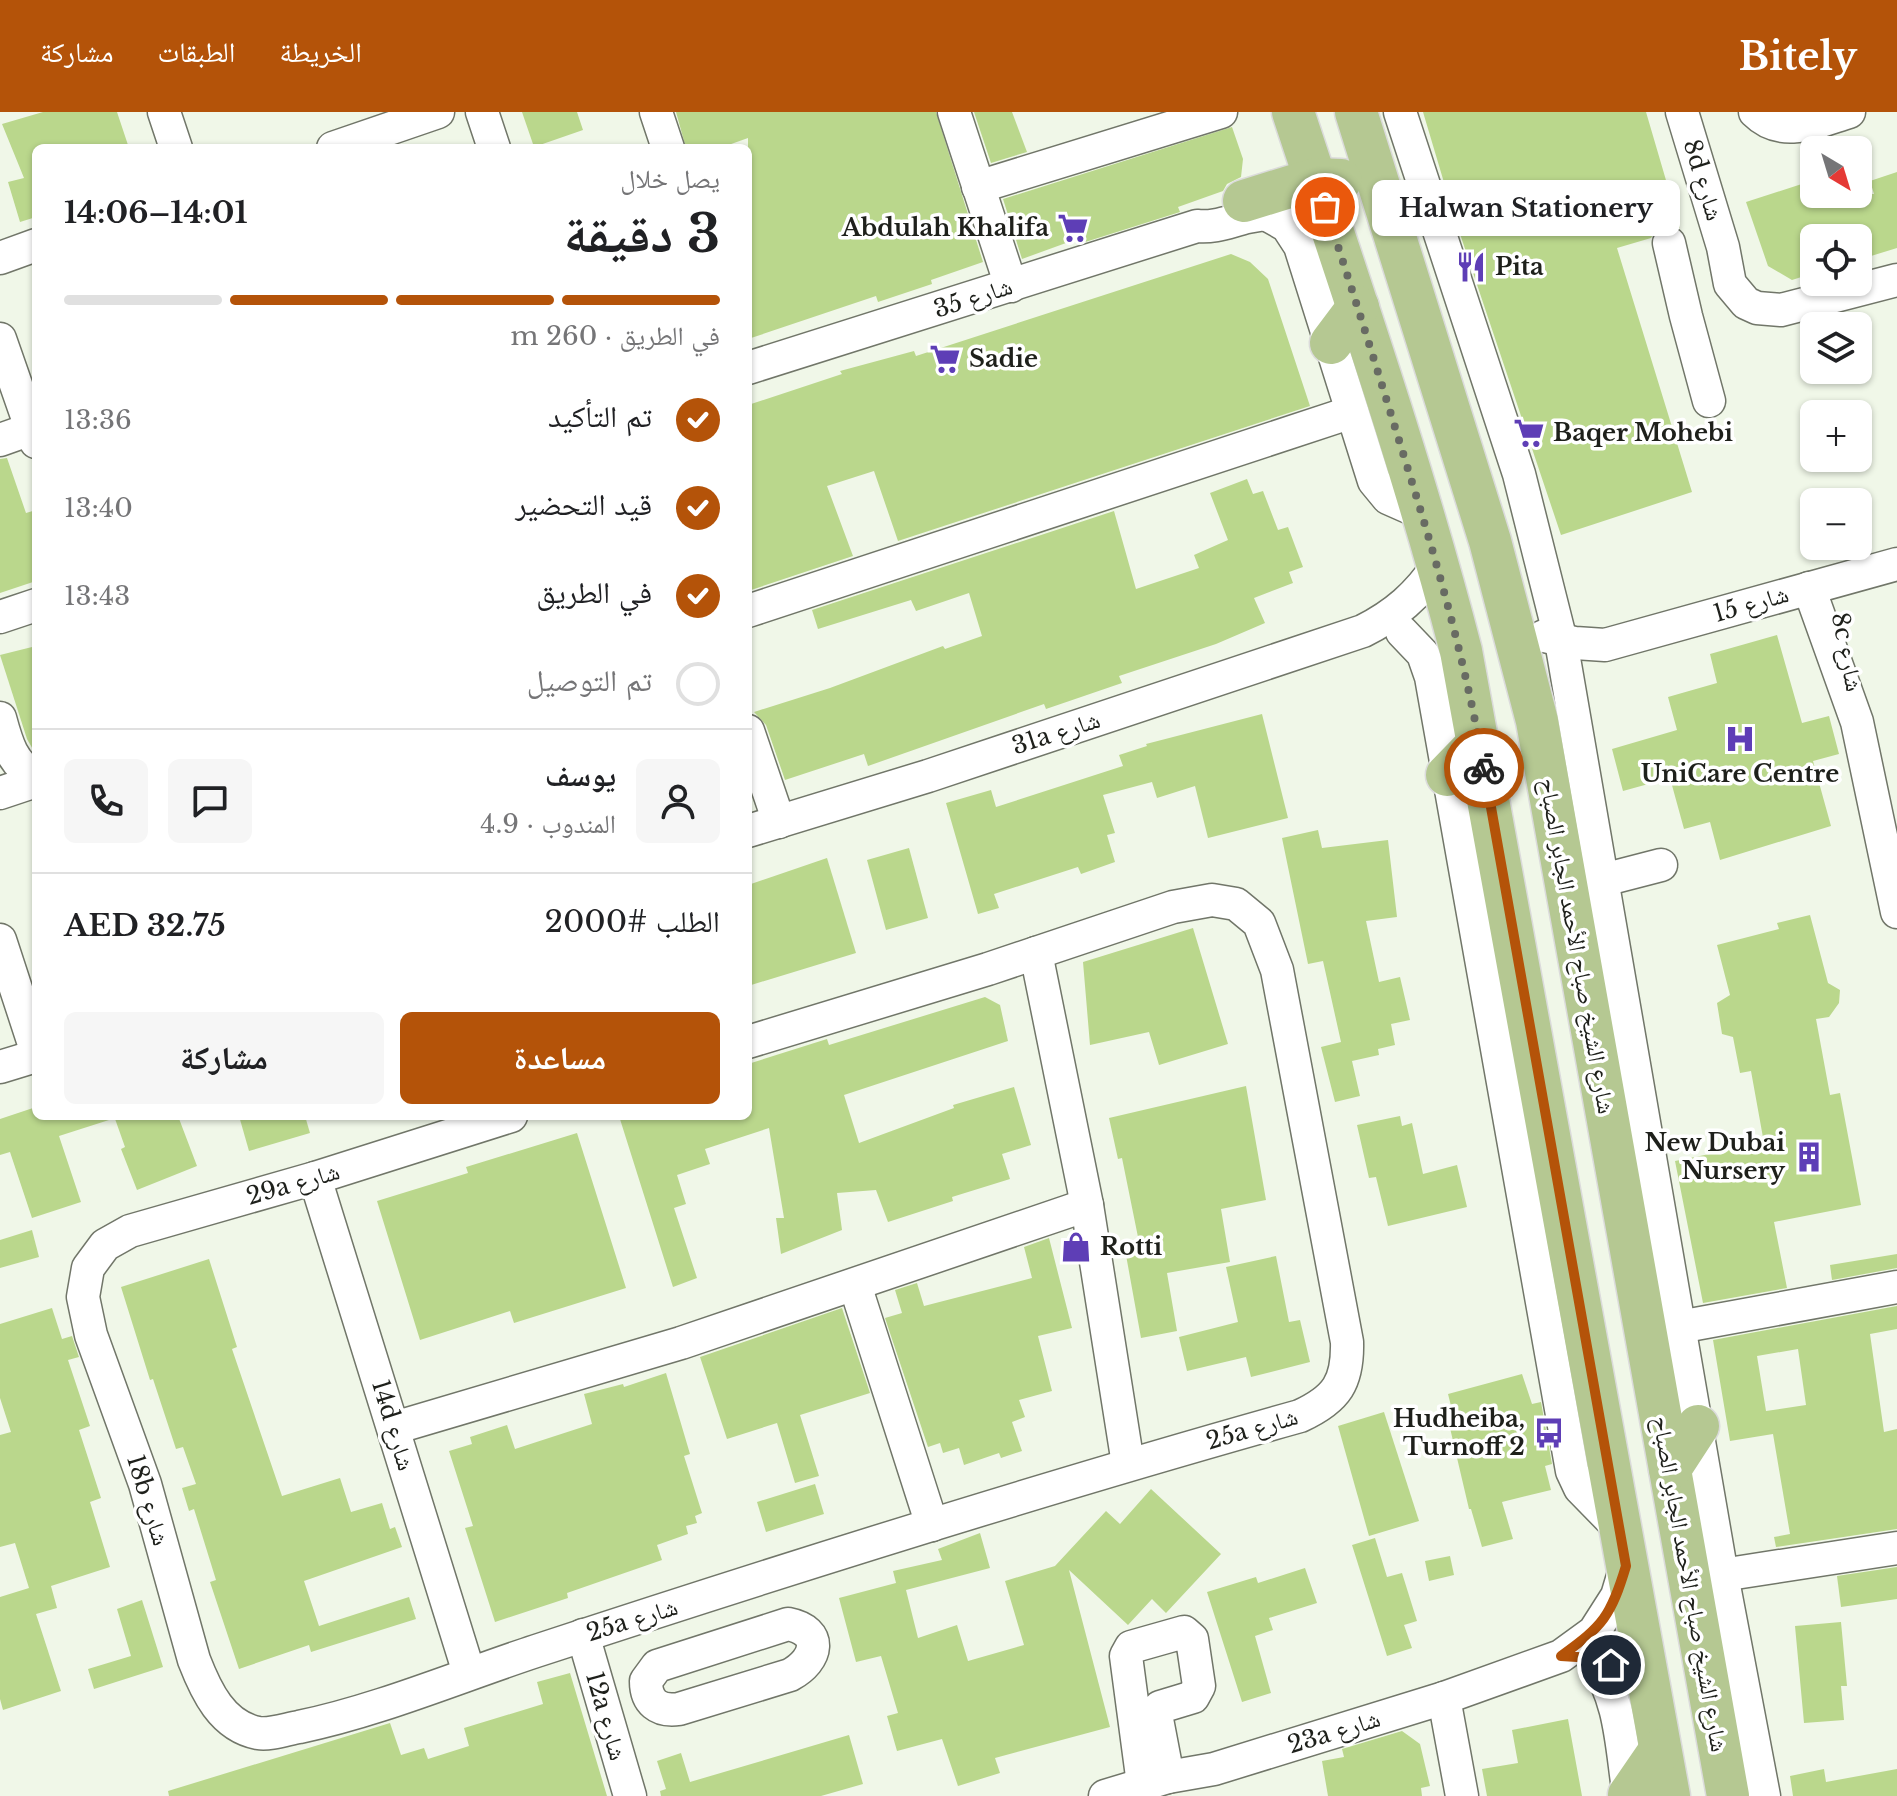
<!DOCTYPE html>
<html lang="ar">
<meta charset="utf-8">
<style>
:root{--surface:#fff;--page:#f6f6f6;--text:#202124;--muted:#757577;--line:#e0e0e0;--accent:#b45309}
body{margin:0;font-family:"Libre Baskerville","Noto Naskh Arabic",serif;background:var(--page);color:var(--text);direction:rtl;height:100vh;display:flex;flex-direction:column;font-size:30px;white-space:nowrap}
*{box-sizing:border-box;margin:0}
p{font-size:26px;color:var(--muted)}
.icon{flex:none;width:44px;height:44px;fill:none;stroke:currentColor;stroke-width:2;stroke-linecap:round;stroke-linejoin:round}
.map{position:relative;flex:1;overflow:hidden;direction:ltr}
.drawer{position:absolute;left:32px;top:32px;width:720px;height:976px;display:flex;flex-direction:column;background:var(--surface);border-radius:12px;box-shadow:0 2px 6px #0004;direction:rtl}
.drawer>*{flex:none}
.needle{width:52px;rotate:142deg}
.buttons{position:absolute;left:1800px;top:24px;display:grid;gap:16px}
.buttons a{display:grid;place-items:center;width:72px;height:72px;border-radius:12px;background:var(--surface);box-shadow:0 2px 6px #0004;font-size:40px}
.pin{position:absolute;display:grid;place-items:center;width:68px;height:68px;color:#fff;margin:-34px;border:4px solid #fff;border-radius:50%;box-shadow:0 2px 8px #0007}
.courier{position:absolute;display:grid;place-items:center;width:80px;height:80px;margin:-40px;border:6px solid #b45309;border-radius:50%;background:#fff;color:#222;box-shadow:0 2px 10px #0007}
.bubble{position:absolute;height:56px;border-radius:12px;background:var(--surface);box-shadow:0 2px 6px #0004;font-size:26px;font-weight:700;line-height:56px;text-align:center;direction:rtl}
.head em{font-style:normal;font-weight:700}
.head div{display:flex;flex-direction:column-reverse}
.head{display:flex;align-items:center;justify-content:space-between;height:136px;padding:0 32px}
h1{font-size:52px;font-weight:700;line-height:60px}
.bar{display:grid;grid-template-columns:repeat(4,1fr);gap:12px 8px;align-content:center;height:96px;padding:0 32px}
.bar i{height:10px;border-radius:6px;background:var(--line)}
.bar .current{background:var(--accent)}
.bar p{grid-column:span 4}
.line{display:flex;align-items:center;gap:20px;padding:0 32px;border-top:2px solid var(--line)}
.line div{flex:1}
.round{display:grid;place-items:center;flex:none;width:84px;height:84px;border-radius:12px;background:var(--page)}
ol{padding:0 32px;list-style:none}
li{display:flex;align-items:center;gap:24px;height:88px}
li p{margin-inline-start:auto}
li .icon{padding:8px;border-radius:50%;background:var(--accent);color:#fff;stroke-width:4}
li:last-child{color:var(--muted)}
li i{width:44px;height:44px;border:4px solid var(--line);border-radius:50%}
.action{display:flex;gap:16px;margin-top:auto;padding:16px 32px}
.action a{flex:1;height:92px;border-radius:12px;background:var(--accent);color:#fff;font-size:32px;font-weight:700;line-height:92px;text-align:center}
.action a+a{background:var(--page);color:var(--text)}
header{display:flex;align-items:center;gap:48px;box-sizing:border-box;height:112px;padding:0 40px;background:var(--accent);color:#fff}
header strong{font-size:38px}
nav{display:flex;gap:44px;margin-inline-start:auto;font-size:28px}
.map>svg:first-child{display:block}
</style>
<header>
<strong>Bitely</strong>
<nav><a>الخريطة</a><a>الطبقات</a><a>مشاركة</a></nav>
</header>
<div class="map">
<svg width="1897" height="1684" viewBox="0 0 1897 1684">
<rect width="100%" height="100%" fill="#f0f7e8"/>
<!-- building -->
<g fill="#bad78c" fill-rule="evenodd">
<path d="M43 0H117L129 36H36V105L20 110 8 70 24 66 2 12Z"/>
<path d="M522 0H577L583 18 534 35Z"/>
<path d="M676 0H936L983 150 931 168 932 172 878 190 876 184 748 227V26L720 36H686Z"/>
<path d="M974 0H1012L1027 40 991 51Z"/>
<path d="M1423 0H1646L1680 116 1674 113H1664L1656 118 1651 126 1617 136 1692 380 1561 423 1454 104Z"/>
<path d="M1232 15 1243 47 1241 65 1227 72 1223 79 1178 95 1180 100 1079 132 1077 127 1022 147 1003 87Z"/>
<path d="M1897 60V136L1858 148V126H1814V161L1792 168 1768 154 1746 90 1814 68V82H1874L1870 69Z"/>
<path d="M1231 142 1250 150 1268 167 1310 294 898 429 874 359 827 374 853 444 748 479V293L842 262 840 259 914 239 916 244Z"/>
<path d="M7 346 26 401 36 398V469L0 481V347Z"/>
<path d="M1247 367 1253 382 1263 379 1278 418 1288 415 1303 455 1289 460 1293 471 1254 486 1265 511 1216 532 1119 564 1122 571 1046 597 1044 592 868 654 864 642 785 668 766 613 754 600 830 576 943 534 945 537 982 524 969 481 916 499 911 488 818 517 812 498 1114 399 1136 477 1199 456 1194 443 1228 428 1210 381Z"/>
<path d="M1777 523 1802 611 1829 604 1839 642 1813 649 1831 714 1720 748 1710 710 1684 717 1670 666 1623 679 1612 637 1677 618 1668 585 1717 571 1710 542Z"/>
<path d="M36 534V641H35L27 627 0 543Z"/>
<path d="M1262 602 1288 706 1208 726 1195 674 1157 686 1152 670 1103 683 1115 721 1107 723 1115 750 1081 762 1078 755 994 782 999 796 978 802 946 691 991 678 996 695 1123 654 1119 643 1147 634 1146 632Z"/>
<path d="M1318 718 1322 736 1388 728 1397 805 1366 809 1379 870 1400 865 1410 908 1391 912 1395 933 1378 937 1379 943 1352 949 1360 984 1335 990 1321 935 1341 930 1323 849 1308 852 1282 726Z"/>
<path d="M909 736 928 806 886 818 867 748Z"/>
<path d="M827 746 856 841 748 874V773Z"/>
<path d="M1810 803 1828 871 1840 878 1839 891 1829 905 1816 907 1830 983 1840 981 1861 1093 1774 1110 1787 1176 1703 1191 1675 1049 1764 1031 1751 959 1740 961 1733 925 1722 922 1717 891 1730 883 1717 833 1779 817 1777 811Z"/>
<path d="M1193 816 1228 932 1159 953 1149 920 1090 933 1083 850Z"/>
<path d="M985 885 1000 893 1008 929 844 983 859 1031 954 996 953 993 1014 975 1031 1033 1002 1042 1010 1067 952 1085 953 1089 888 1110 876 1078 837 1081 842 1118 781 1142 776 1106H784L769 1016 705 1037 710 1052 677 1063 686 1092 674 1096 697 1166 673 1175 619 1004H748V952L827 927 829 933Z"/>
<path d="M1246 974 1266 1088 1221 1097 1230 1150 1167 1161 1177 1219 1141 1226 1124 1132 1139 1130 1122 1046 1118 1047 1109 1006Z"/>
<path d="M36 995V1004H108L109 1008 59 1024 81 1090 32 1106 10 1040 0 1043V1007Z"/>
<path d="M114 1004H178L197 1054 137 1078 121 1037 125 1035Z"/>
<path d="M239 1004H305L310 1021 249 1039Z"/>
<path d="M1400 1004 1402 1014 1412 1011 1423 1062 1457 1053 1467 1095 1388 1114 1376 1065 1369 1066 1357 1013Z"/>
<path d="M577 1021 626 1176 514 1211 510 1199 420 1228 377 1089 468 1061 466 1055Z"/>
<path d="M32 1118 39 1145 0 1156V1128Z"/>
<path d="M1049 1126 1072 1216 1038 1224 1052 1279 1019 1288 1025 1305 1012 1310 1022 1339 1001 1346 999 1341 964 1353 959 1336 943 1341 940 1331 928 1335 885 1206 902 1201 895 1178 917 1171 924 1194 1032 1166 1024 1135Z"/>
<path d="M1897 1142V1156L1832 1168 1830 1153Z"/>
<path d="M1276 1144 1289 1210 1300 1208 1310 1250 1251 1265 1246 1245 1187 1259 1179 1225 1238 1210 1226 1155Z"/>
<path d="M209 1147 237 1235 232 1237 282 1384 340 1366 351 1400 382 1391 390 1417 395 1415 402 1435 304 1469 319 1514 409 1485 416 1507 311 1540 309 1533 239 1557 210 1470 216 1468 194 1397 189 1399 182 1376 196 1372 183 1335 176 1337 153 1267 150 1268 121 1175Z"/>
<path d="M1897 1194V1217L1870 1222 1884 1320 1897 1317V1417L1776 1435 1774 1425 1790 1422 1773 1322 1730 1329 1713 1228ZM1798 1237 1806 1293 1766 1299 1757 1244Z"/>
<path d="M52 1196 62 1227 72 1224 79 1245 68 1248 90 1314 79 1318 101 1386 90 1390 110 1455 51 1474 57 1496 36 1502 61 1579 3 1598 0 1587V1485L29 1476 15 1431 0 1435V1323L11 1320 0 1286V1212Z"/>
<path d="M842 1196 870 1281 800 1303 819 1364 795 1371 777 1311 727 1327 700 1245Z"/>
<path d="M666 1261 690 1342 684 1344 702 1401 695 1404 697 1411 686 1414 688 1422 657 1433 662 1448 567 1481 568 1486 495 1510 465 1416 473 1414 449 1339 472 1332 470 1325 507 1313 515 1337 592 1312 584 1282 623 1272 624 1275Z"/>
<path d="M1522 1262 1532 1292 1541 1290 1552 1352 1545 1354 1551 1378 1502 1390 1513 1427 1482 1435 1471 1397H1469L1450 1316 1456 1314 1448 1282Z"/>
<path d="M1384 1300 1419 1409 1369 1424 1338 1314Z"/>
<path d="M815 1372 824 1402 766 1420 757 1390Z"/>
<path d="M1151 1377 1221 1442 1166 1501 1152 1487 1128 1513 1069 1458 1110 1615 995 1646 1000 1661 958 1674 942 1627 897 1639 887 1604 898 1601 881 1544 856 1550 839 1486 896 1471 893 1459 942 1448 938 1437 980 1421 990 1456 906 1478 918 1526 957 1513 968 1549 1024 1533 1005 1469 1055 1454 1106 1399 1120 1412Z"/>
<path d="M1375 1426 1387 1465 1402 1461 1417 1509 1404 1513 1412 1536 1387 1544 1352 1433Z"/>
<path d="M1450 1444 1454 1463 1429 1469 1425 1449Z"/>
<path d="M1897 1455V1487L1841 1495 1837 1464Z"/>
<path d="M1305 1456 1317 1491 1269 1506 1273 1518 1255 1524 1271 1581 1242 1590 1207 1480 1256 1465 1258 1471Z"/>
<path d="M142 1488 163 1555 94 1577 88 1557 131 1544 117 1497Z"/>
<path d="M1841 1510 1847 1574H1841L1844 1608 1804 1611 1795 1514Z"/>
<path d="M570 1561 607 1684H169L168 1679 390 1611 401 1643 424 1636 428 1647 469 1634 464 1616 543 1592 537 1570Z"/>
<path d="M1568 1607 1582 1684H1487L1482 1657 1518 1651 1512 1618Z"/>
<path d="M1402 1619 1420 1632 1430 1674 1421 1676 1422 1684H1328L1322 1649 1344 1645 1342 1637Z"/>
<path d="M849 1623 863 1672 821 1684H661L660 1679 666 1677 657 1649 681 1641 690 1670Z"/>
<path d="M1824 1657 1826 1670 1897 1657V1684H1793L1790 1664Z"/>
</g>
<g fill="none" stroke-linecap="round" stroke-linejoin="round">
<!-- minor casing -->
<g stroke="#717669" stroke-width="35">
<g id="minor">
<path d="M164 0 176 36"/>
<path d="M482 0 494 36"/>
<path d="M656 0 668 36"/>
<path d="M954 0 1011 174"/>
<path d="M1400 0 1519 362 1561 529 1722 1463 1764 1684"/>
<path d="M1682 0 1723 135 1730 172 1746 191 1757 196 1781 198 1897 168"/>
<path d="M1755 0C1782 27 1816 10 1849 0"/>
<path d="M333 36 438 0"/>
<path d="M978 75 1221 0"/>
<path d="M1266 102 1287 114 1300 134 1374 369 1388 386 1422 401"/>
<path d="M1669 131 1686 204 1709 289"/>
<path d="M0 146 36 133"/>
<path d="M0 227 36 330"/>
<path d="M748 256 1197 114C1215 116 1230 109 1248 105 1280 98 1307 105 1334 123"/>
<path d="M0 328 31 317"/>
<path d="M1809 476 1857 610 1897 800"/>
<path d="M748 499 1352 300"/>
<path d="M0 505 36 493"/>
<path d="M1402 520 1423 542 1431 565 1572 1359 1580 1376 1619 1416"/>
<path d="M1544 524 1575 531 1605 533 1897 452"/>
<path d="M0 606C7 632 12 651 36 666"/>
<path d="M748 619 779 710"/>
<path d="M0 681 36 669"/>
<path d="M748 719 928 664 1363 519C1395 503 1418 483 1438 453"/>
<path d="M1603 768 1661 753"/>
<path d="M0 828 36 938"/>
<path d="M1036 841 1087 1093 1128 1352"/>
<path d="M0 955 36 944"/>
<path d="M511 1004 315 1066 130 1119 105 1133 88 1156 83 1185 91 1223 145 1372 194 1548C206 1579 222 1614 258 1621 270 1623 287 1617 299 1615 377 1599 460 1564 536 1539 789 1456 1043 1376 1300 1304 1337 1287 1348 1270 1347 1230L1277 858 1259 811 1236 792 1212 788 1173 795 988 857 748 930"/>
<path d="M315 1066 469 1561"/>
<path d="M855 1173 932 1413"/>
<path d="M1679 1215 1897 1175"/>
<path d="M394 1316 681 1231 1087 1093"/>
<path d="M1722 1463 1897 1436"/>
<path d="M788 1512C824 1519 818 1548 790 1563L679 1597C658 1600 646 1590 646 1569L657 1554Z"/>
<path d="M583 1523 630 1684"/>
<path d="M1593 1546C1622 1591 1621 1633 1629 1684"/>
<path d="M1444 1586 1462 1684"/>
<path d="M1143 1672 1126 1544 1131 1535 1184 1520 1192 1527 1199 1574 1193 1585 1160 1595 1156 1602 1168 1665"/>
<path d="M1105 1684 1168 1665 1214 1657 1444 1586 1561 1544 1594 1520 1617 1484 1626 1454"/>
</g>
</g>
<!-- major casing -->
<g stroke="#dbdbdb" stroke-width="45">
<g id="major">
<path d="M1293 0C1352 179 1414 357 1461 539L1669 1684"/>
<path d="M1356 0 1490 429 1537 609 1728 1684"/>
<path d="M1244 89 1315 67 1341 68"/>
<path d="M1331 231 1358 195"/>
<path d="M1447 663 1479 630"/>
<path d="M1670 1357 1698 1314"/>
<path d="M1629 1683 1660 1638"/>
</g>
</g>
<!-- minor -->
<use href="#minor" stroke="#fff" stroke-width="32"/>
<!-- major -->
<use href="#major" stroke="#b5c892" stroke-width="42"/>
</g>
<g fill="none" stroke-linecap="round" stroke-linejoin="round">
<!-- done -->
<path stroke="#686b63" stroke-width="8" stroke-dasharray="0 14.4" d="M1325 95C1352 176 1377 257 1402 338 1435 443 1465 547 1484 656"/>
<!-- route -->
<path stroke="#b45309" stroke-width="10" d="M1484 656 1626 1454C1611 1504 1603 1514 1561 1544L1593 1546 1611 1553"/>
</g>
<!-- icons -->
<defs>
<g id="supermarket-bare" transform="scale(2.4)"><path d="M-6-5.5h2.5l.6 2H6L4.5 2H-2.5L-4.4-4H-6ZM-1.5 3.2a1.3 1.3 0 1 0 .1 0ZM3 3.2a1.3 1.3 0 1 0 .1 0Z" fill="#5e3eb6" stroke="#fff" stroke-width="2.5" paint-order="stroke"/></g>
<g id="restaurant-bare" transform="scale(2.4)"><path d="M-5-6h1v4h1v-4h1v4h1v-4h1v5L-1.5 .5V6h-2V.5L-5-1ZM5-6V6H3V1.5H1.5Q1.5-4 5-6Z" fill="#5e3eb6" stroke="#fff" stroke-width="2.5" paint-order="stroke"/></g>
<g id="hospital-bare" transform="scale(2.4)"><path d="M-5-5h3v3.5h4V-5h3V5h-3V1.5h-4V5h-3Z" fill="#5e3eb6" stroke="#fff" stroke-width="2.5" paint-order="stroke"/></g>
<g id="building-bare" transform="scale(2.4)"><path d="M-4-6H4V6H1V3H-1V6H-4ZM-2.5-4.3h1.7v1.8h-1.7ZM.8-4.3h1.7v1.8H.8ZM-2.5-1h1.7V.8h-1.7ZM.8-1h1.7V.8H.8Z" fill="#5e3eb6" stroke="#fff" stroke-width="2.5" paint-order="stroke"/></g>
<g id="shop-bare" transform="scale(2.4)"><path d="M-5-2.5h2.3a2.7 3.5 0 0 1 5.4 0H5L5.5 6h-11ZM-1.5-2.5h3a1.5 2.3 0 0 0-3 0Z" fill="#5e3eb6" stroke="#fff" stroke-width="2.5" paint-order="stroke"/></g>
<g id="bus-bare" transform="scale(2.4)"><path d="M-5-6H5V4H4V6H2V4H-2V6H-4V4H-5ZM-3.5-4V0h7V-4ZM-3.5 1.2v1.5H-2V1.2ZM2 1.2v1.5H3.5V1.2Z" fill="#5e3eb6" stroke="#fff" stroke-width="2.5" paint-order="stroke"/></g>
</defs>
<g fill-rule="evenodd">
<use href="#supermarket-bare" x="1073" y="116"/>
<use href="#restaurant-bare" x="1471" y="155"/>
<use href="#supermarket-bare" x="945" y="247"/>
<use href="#supermarket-bare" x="1529" y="321"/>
<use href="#hospital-bare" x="1740" y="627"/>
<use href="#building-bare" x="1809" y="1045"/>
<use href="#shop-bare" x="1076" y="1135"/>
<use href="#bus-bare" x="1549" y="1321"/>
</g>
<g text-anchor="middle" stroke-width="7" stroke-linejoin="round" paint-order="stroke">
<!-- street labels -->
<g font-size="24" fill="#1e201b" stroke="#fff">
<text transform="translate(1703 68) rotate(73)" y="8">8d شارع</text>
<text transform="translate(973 186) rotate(-18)" y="8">شارع 35</text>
<text transform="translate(1751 492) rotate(-16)" y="8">شارع 15</text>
<text transform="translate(1847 540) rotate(79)" y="8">8c شارع</text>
<text transform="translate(1056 621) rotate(-18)" y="8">31a شارع</text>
<text transform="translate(1577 834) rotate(80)" y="8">شارع الشيخ صباح الأحمد الجابر الصباح</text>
<text transform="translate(293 1072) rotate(-16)" y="8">29a شارع</text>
<text transform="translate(393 1313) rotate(73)" y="8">14d شارع</text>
<text transform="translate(1252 1317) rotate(-16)" y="8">25a شارع</text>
<text transform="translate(148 1388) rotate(73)" y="8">18b شارع</text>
<text transform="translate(1690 1472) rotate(80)" y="8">شارع الشيخ صباح الأحمد الجابر الصباح</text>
<text transform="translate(632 1508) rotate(-17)" y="8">25a شارع</text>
<text transform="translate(606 1604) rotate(74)" y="8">12a شارع</text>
<text transform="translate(1334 1620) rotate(-17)" y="8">23a شارع</text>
</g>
<!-- poi labels -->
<g font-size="24" font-weight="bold" fill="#1e201b" stroke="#fff" text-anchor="start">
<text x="1049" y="124" text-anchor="end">Abdulah Khalifa</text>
<text x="1495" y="163">Pita</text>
<text x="969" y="255">Sadie</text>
<text x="1553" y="329">Baqer Mohebi</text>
<text x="1740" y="670" text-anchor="middle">UniCare Centre</text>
<text x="1785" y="1039" text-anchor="end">New Dubai<tspan x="1785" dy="28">Nursery</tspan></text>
<text x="1100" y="1143">Rotti</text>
<text x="1525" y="1315" text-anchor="end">Hudheiba,<tspan x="1525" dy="28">Turnoff 2</tspan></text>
</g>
</g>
</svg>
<div class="buttons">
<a><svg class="needle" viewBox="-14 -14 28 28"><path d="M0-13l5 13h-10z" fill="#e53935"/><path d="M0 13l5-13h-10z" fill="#757577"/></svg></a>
<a><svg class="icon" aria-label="locate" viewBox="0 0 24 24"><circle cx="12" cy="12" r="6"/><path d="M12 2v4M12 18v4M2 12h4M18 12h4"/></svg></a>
<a><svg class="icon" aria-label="layers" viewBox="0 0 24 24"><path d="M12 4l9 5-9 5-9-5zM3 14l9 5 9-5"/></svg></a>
<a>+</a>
<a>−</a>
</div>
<div class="pin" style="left:1325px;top:95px;background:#ea580c"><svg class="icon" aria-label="bag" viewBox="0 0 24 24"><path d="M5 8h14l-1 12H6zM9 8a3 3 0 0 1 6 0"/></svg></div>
<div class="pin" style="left:1611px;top:1553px;background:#1f2937"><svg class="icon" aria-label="home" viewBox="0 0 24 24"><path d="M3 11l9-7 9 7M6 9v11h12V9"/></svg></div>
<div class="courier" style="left:1484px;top:656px"><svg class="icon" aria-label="bike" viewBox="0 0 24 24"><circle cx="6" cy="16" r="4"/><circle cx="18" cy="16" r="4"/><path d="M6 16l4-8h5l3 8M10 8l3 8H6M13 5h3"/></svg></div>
<div class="bubble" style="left:1372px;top:68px;width:308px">Halwan Stationery</div>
<section class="drawer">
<div class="head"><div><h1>3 دقيقة</h1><p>يصل خلال</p></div><em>14:01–14:06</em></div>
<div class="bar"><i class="current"></i><i class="current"></i><i class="current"></i><i></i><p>في الطريق · 260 m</p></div>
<ol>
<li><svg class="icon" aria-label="check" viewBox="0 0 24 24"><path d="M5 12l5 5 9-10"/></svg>تم التأكيد<p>13:36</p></li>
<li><svg class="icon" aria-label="check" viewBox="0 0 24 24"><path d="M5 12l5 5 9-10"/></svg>قيد التحضير<p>13:40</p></li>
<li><svg class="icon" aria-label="check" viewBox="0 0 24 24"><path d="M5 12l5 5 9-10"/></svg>في الطريق<p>13:43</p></li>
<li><i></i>تم التوصيل</li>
</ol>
<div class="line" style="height:144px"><a class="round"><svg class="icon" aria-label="person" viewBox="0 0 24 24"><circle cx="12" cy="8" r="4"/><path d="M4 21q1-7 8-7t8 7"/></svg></a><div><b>يوسف</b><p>المندوب · 4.9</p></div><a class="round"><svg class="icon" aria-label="chat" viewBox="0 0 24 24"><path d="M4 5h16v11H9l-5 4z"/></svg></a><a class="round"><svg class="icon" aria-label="phone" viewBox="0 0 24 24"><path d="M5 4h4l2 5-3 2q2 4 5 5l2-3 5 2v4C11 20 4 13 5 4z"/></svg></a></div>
<div class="line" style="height:104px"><div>الطلب #2000</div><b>AED 32.75</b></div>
<div class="action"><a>مساعدة</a><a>مشاركة</a></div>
</section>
</div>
